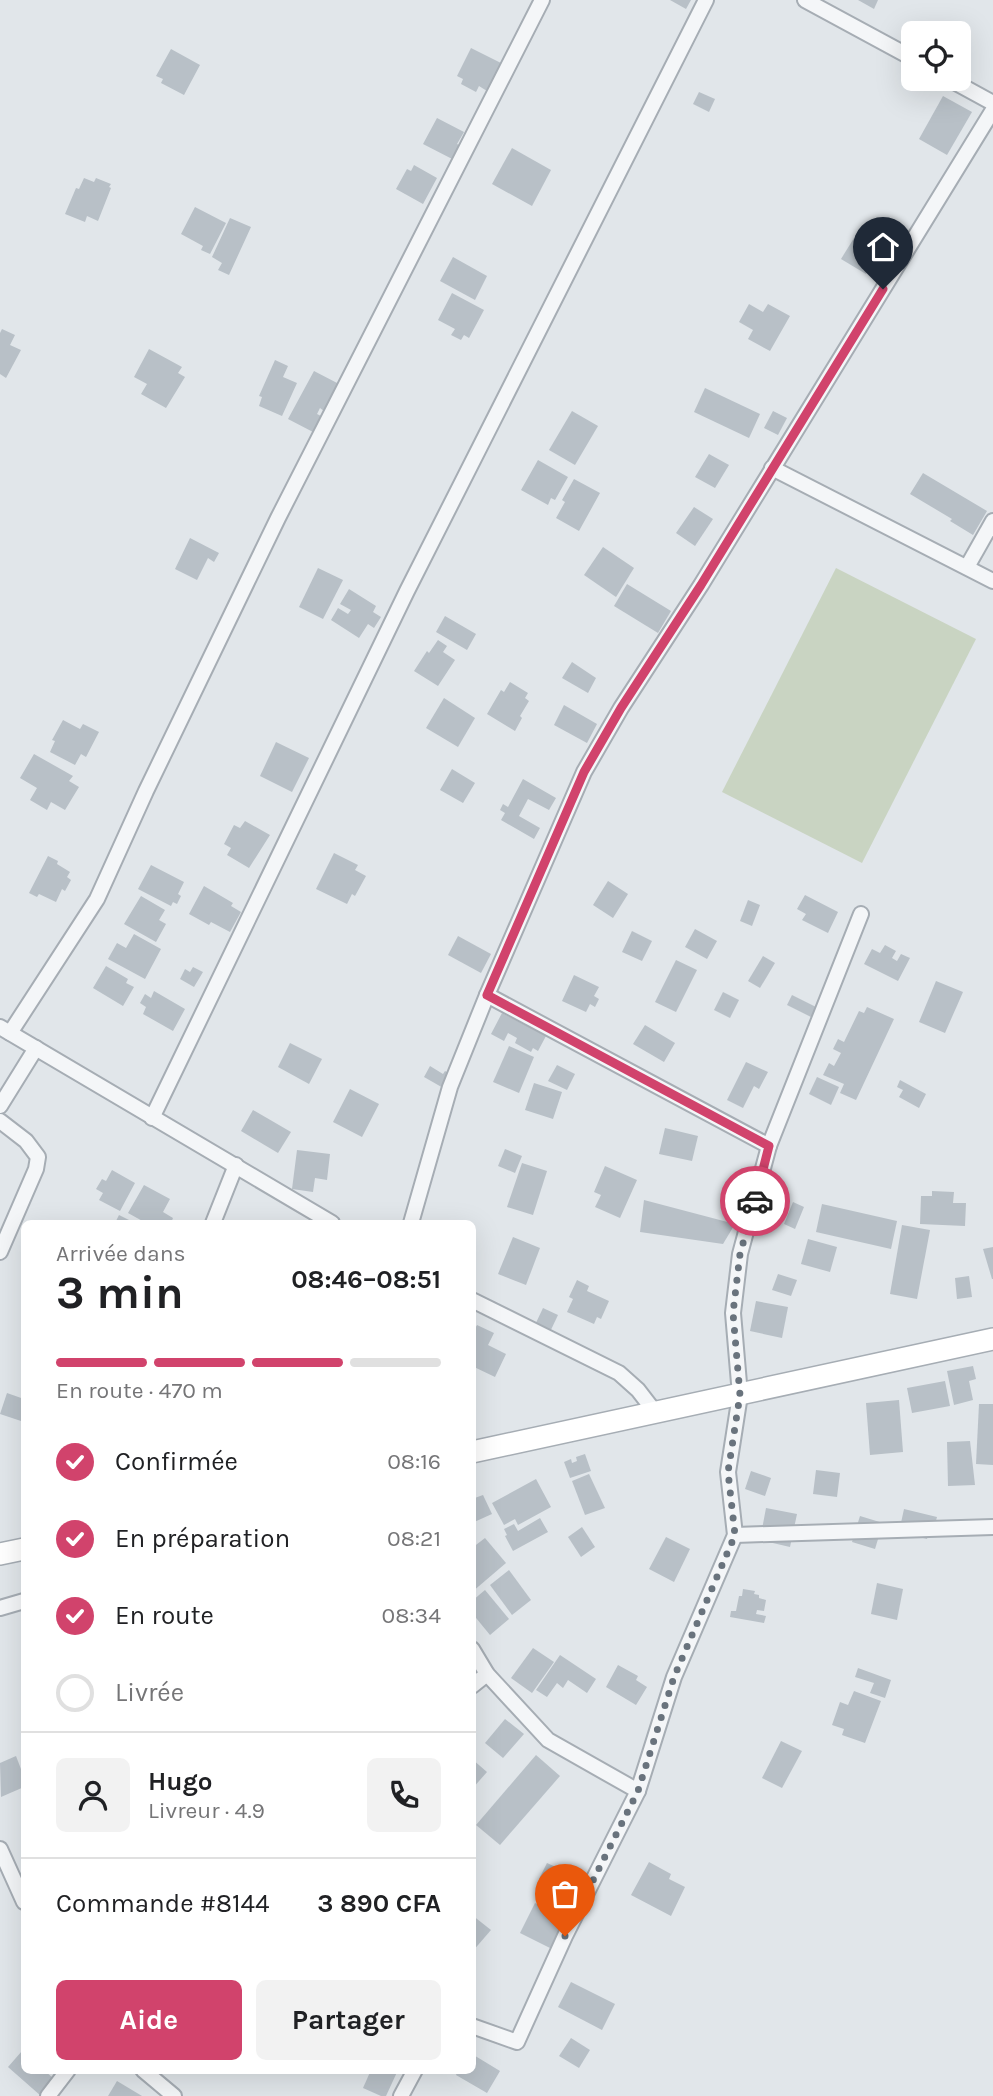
<!DOCTYPE html>
<html lang="fr">
<meta charset="utf-8">
<style>
:root{--surface:#fff;--page:#f2f2f2;--text:#202124;--muted:#757577;--line:#e0e0e0;--accent:#d1436c}
body{margin:0;font-family:Karla,sans-serif;background:var(--page);color:var(--text);height:100vh;display:flex;flex-direction:column;font-size:26px;white-space:nowrap}
*{box-sizing:border-box;margin:0}
p{font-size:23px;color:var(--muted)}
.icon{flex:none;width:38px;height:38px;fill:none;stroke:currentColor;stroke-width:2;stroke-linecap:round;stroke-linejoin:round}
.map{position:relative;flex:1;overflow:hidden}
.side{position:absolute;left:21px;top:1220px;width:455px;height:854px;display:flex;flex-direction:column;background:var(--surface);border-radius:10px;box-shadow:0 7px 28px #0002}
.side>*{flex:none}
.controls{position:absolute;left:901px;top:21px;display:grid;gap:14px}
.controls a{display:grid;place-items:center;width:70px;height:70px;border-radius:10px;background:var(--surface);box-shadow:0 7px 28px #0002;font-size:35px}
.pin{position:absolute;display:grid;place-items:center;width:60px;height:60px;color:#fff;margin:-72px -30px;border-radius:50% 50% 50% 0;rotate:-45deg;box-shadow:0 0 7px #0007}
.pin .icon{rotate:45deg}
.courier{position:absolute;display:grid;place-items:center;width:70px;height:70px;margin:-35px;border:5px solid #d1436c;border-radius:50%;background:#fff;color:#222;box-shadow:0 2px 9px #0007}
.headline em{font-style:normal;font-weight:700}
.headline div{display:flex;flex-direction:column-reverse}
.headline{display:flex;align-items:center;justify-content:space-between;height:119px;padding:0 35px}
h1{font-size:46px;font-weight:700;line-height:52px}
.bar{display:grid;grid-template-columns:repeat(4,1fr);gap:10px 7px;align-content:center;height:84px;padding:0 35px}
.bar i{height:9px;border-radius:5px;background:var(--line)}
.bar .active{background:var(--accent)}
.bar p{grid-column:span 4}
.line{display:flex;align-items:center;gap:18px;padding:0 35px;border-top:2px solid var(--line)}
.line div{flex:1}
.round{display:grid;place-items:center;flex:none;width:74px;height:74px;border-radius:10px;background:var(--page)}
ol{padding:0 35px;list-style:none}
li{display:flex;align-items:center;gap:21px;height:77px}
li p{margin-inline-start:auto}
li .icon{padding:7px;border-radius:50%;background:var(--accent);color:#fff;stroke-width:4}
li:last-child{color:var(--muted)}
li i{width:38px;height:38px;border:4px solid var(--line);border-radius:50%}
.cta{display:flex;gap:14px;margin-top:auto;padding:14px 35px}
.cta a{flex:1;height:80px;border-radius:10px;background:var(--accent);color:#fff;font-size:28px;font-weight:700;line-height:80px;text-align:center}
.cta a+a{background:var(--page);color:var(--text)}
.map>svg:first-child{display:block}
</style>
<div class="map">
<svg width="993" height="2096" viewBox="0 0 993 2096">
<rect width="100%" height="100%" fill="#e1e6ea"/>
<!-- green -->
<path fill="#c9d4c2" d="M836 568 976 639 862 863 722 792Z"/>
<!-- building -->
<g fill="#b8c0c7">
<path d="M670 0H691L686 9Z"/>
<path d="M858 0H878L874 9Z"/>
<path d="M471 48 501 63 487 91 479 86 476 92 461 84 463 79 457 76Z"/>
<path d="M171 49 200 65 184 95 161 83 163 79 156 76Z"/>
<path d="M699 92 715 99 709 112 693 104Z"/>
<path d="M943 96 972 112 947 155 919 139Z"/>
<path d="M437 118 464 132 457 144 465 148 458 162 423 144Z"/>
<path d="M512 148 551 170 532 206 492 184Z"/>
<path d="M414 165 437 178 423 204 396 189 407 169 411 171Z"/>
<path d="M84 178 94 182 96 178 111 184 109 187 111 188 98 221 87 216 85 222 65 214 76 188 79 189Z"/>
<path d="M195 207 226 223 210 254 201 250 203 246 181 234Z"/>
<path d="M230 218 251 227 229 275 218 270 222 263 212 257Z"/>
<path d="M854 238 879 252 866 274 841 259Z"/>
<path d="M453 257 487 276 475 300 440 281Z"/>
<path d="M452 293 484 310 469 338 464 335 461 340 451 335 455 329 438 320Z"/>
<path d="M749 304 763 312 768 304 790 316 770 351 748 339 753 330 739 322Z"/>
<path d="M2 329 15 335 10 345 21 350 6 378 0 374V333Z"/>
<path d="M149 349 182 367 178 373 185 377 166 408 141 394 147 384 134 377Z"/>
<path d="M275 360 288 366 283 377 297 383 282 416 259 406 262 397 259 396Z"/>
<path d="M314 371 339 384 324 411 320 408 317 414 321 416 313 432 288 419Z"/>
<path d="M705 388 760 414 749 438 694 412Z"/>
<path d="M572 411 598 426 575 465 549 450Z"/>
<path d="M773 411 787 418 778 435 764 428Z"/>
<path d="M709 454 729 465 715 488 695 477Z"/>
<path d="M538 460 568 477 555 500 551 498 548 505 521 490Z"/>
<path d="M923 473 987 511 973 535 950 521 952 519 910 494Z"/>
<path d="M574 479 600 493 579 531 556 518 565 502 562 500Z"/>
<path d="M694 507 713 519 695 546 676 533Z"/>
<path d="M190 538 219 553 214 562 208 558 197 580 175 569Z"/>
<path d="M603 547 634 568 616 597 584 575Z"/>
<path d="M318 568 343 580 323 619 299 607Z"/>
<path d="M627 584 671 611 658 633 614 606Z"/>
<path d="M349 589 376 606 373 612 381 617 374 628 368 624 359 638 331 620 338 608 348 614 351 610 340 604Z"/>
<path d="M445 616 476 634 467 650 436 632Z"/>
<path d="M438 640 447 646 443 652 455 660 438 686 414 671 427 651 429 653Z"/>
<path d="M572 662 596 678 588 693 562 678Z"/>
<path d="M510 682 528 693 525 698 529 701 520 716 522 718 515 731 487 714 501 690 504 692Z"/>
<path d="M444 698 475 718 458 747 426 728Z"/>
<path d="M564 705 597 724 587 743 554 725Z"/>
<path d="M63 720 80 729 83 724 99 732 86 757 81 754 75 765 50 752 55 741 52 740Z"/>
<path d="M276 742 309 758 292 792 260 776Z"/>
<path d="M34 754 73 776 69 781 79 787 65 810 51 802 47 810 30 800 37 788 20 778Z"/>
<path d="M452 769 475 783 463 803 440 790Z"/>
<path d="M523 779 556 798 549 810 528 799 519 816 540 828 534 839 501 820 505 813 500 810 503 804 508 807Z"/>
<path d="M245 821 270 835 249 868 227 855 231 848 224 844 234 825 240 828Z"/>
<path d="M334 853 358 865 355 870 366 876 355 896 352 894 347 904 316 889Z"/>
<path d="M48 856 58 861 57 864 70 872 67 877 71 880 65 891 62 889 56 902 39 894 37 897 29 893Z"/>
<path d="M151 865 184 882 178 894 181 896 177 904 173 902 171 906 138 889Z"/>
<path d="M608 881 628 894 613 918 593 905Z"/>
<path d="M204 886 233 903 231 906 241 912 230 932 211 922 209 925 189 914Z"/>
<path d="M805 895 838 912 828 933 802 920 806 914 797 909Z"/>
<path d="M141 896 165 910 159 920 166 924 156 942 124 924Z"/>
<path d="M748 900 760 905 752 926 740 921Z"/>
<path d="M695 929 717 941 707 959 685 947Z"/>
<path d="M632 931 652 941 642 961 622 952Z"/>
<path d="M134 934 161 949 145 979 108 959 117 943 126 948Z"/>
<path d="M458 936 491 954 481 973 448 955Z"/>
<path d="M885 945 896 951 892 958 897 961 901 954 910 958 898 981 864 964 872 949 880 953Z"/>
<path d="M763 956 775 963 760 988 748 981Z"/>
<path d="M676 960 697 970 676 1012 655 1002Z"/>
<path d="M106 966 128 979 126 983 134 987 123 1006 93 988Z"/>
<path d="M193 967 203 972 194 987 180 979 185 969 190 972Z"/>
<path d="M574 975 599 987 594 996 599 999 595 1007 590 1004 586 1012 562 1001Z"/>
<path d="M936 981 963 992 945 1033 919 1022Z"/>
<path d="M154 991 185 1009 173 1031 143 1014 146 1007 140 1003 145 994 151 998Z"/>
<path d="M723 992 739 1000 730 1018 714 1010Z"/>
<path d="M792 995 818 1008 813 1018 787 1005Z"/>
<path d="M867 1007 894 1019 856 1100 840 1093 844 1084 823 1075 829 1063 834 1066 841 1053 833 1049 838 1039 844 1042 859 1011 864 1013Z"/>
<path d="M502 1013 546 1036 538 1051 533 1048 531 1052 515 1043 517 1038 508 1033 504 1041 491 1034Z"/>
<path d="M645 1025 675 1043 664 1062 633 1044Z"/>
<path d="M290 1043 322 1059 309 1084 278 1067Z"/>
<path d="M509 1046 534 1057 519 1093 493 1082Z"/>
<path d="M746 1062 768 1072 759 1089 754 1086 743 1108 727 1100Z"/>
<path d="M557 1065 575 1074 567 1090 548 1081Z"/>
<path d="M430 1066 443 1074 445 1071 453 1075 445 1089 424 1077Z"/>
<path d="M817 1077 839 1087 831 1105 809 1094Z"/>
<path d="M900 1080 926 1094 919 1108 899 1097 903 1090 897 1087Z"/>
<path d="M534 1083 562 1092 553 1119 525 1110Z"/>
<path d="M350 1089 379 1104 362 1137 333 1122Z"/>
<path d="M253 1110 291 1132 278 1153 241 1131Z"/>
<path d="M665 1128 698 1136 692 1161 659 1154Z"/>
<path d="M505 1149 522 1156 515 1173 498 1166Z"/>
<path d="M297 1150 330 1154 327 1180 315 1178 313 1192 292 1189Z"/>
<path d="M522 1163 547 1171 533 1215 507 1207Z"/>
<path d="M605 1166 637 1180 620 1218 595 1207 601 1195 594 1192Z"/>
<path d="M112 1170 135 1183 120 1211 99 1200 103 1193 96 1189 102 1179 106 1181Z"/>
<path d="M144 1185 170 1199 163 1212 173 1218 171 1223H146L128 1213Z"/>
<path d="M932 1191 954 1192 953 1203H966L965 1226 920 1224 921 1196H932Z"/>
<path d="M777 1193 789 1197 779 1226 767 1222Z"/>
<path d="M644 1200 735 1224 723 1244 640 1232Z"/>
<path d="M793 1202 804 1207 795 1229 784 1224Z"/>
<path d="M822 1204 897 1221 891 1249 816 1232Z"/>
<path d="M119 1215 135 1223H115Z"/>
<path d="M902 1225 930 1230 917 1299 890 1294Z"/>
<path d="M513 1237 540 1248 526 1285 498 1274Z"/>
<path d="M808 1239 837 1247 830 1272 801 1264Z"/>
<path d="M993 1247V1279H992L983 1249Z"/>
<path d="M778 1274 797 1280 791 1296 772 1290Z"/>
<path d="M969 1276 972 1297 957 1299 955 1278Z"/>
<path d="M577 1280 589 1286 587 1291 609 1301 601 1319 597 1317 594 1324 567 1312 573 1299 569 1297Z"/>
<path d="M756 1301 788 1307 782 1338 750 1331Z"/>
<path d="M543 1308 558 1315 549 1334 534 1327Z"/>
<path d="M477 1325 494 1333 488 1345 506 1354 495 1377 472 1366V1334Z"/>
<path d="M973 1366 976 1379 969 1381 973 1400 954 1405 947 1371Z"/>
<path d="M945 1381 950 1406 912 1413 907 1388Z"/>
<path d="M7 1393 24 1399V1422L0 1414Z"/>
<path d="M899 1400 903 1452 870 1455 866 1403Z"/>
<path d="M979 1404H993V1465L976 1464Z"/>
<path d="M970 1441 975 1485 948 1486 947 1442Z"/>
<path d="M585 1454 591 1471 570 1478 564 1462 571 1459 572 1463 577 1461 576 1457Z"/>
<path d="M816 1470 840 1473 837 1497 813 1494Z"/>
<path d="M751 1471 771 1478 765 1496 745 1489Z"/>
<path d="M589 1474 605 1508 585 1515 572 1481Z"/>
<path d="M536 1479 551 1507 518 1525 515 1519 504 1525 492 1503Z"/>
<path d="M483 1495 492 1514 472 1523V1499Z"/>
<path d="M766 1508 797 1514 790 1547 760 1540Z"/>
<path d="M904 1509 937 1517 934 1528 930 1527 927 1539 899 1532Z"/>
<path d="M860 1516 883 1523 875 1549 852 1542Z"/>
<path d="M540 1518 548 1532 513 1551 505 1536 507 1535 504 1529 514 1524 518 1531Z"/>
<path d="M582 1527 595 1547 581 1557 568 1537Z"/>
<path d="M666 1537 690 1549 674 1582 649 1569Z"/>
<path d="M485 1538 506 1563 472 1592V1548Z"/>
<path d="M509 1570 531 1600 512 1615 490 1585Z"/>
<path d="M877 1583 903 1589 897 1620 871 1614Z"/>
<path d="M743 1589 755 1591 754 1594 759 1595V1598L766 1600 764 1611 757 1610 756 1614 766 1616 764 1623 730 1617 731 1611H736L739 1596H742Z"/>
<path d="M485 1590 509 1619 490 1635 472 1613V1601Z"/>
<path d="M533 1648 554 1662 532 1693 511 1678Z"/>
<path d="M560 1655 596 1679 587 1693 568 1680 563 1688 557 1683 547 1697 536 1690Z"/>
<path d="M618 1665 638 1676 636 1680 647 1687 636 1705 606 1687Z"/>
<path d="M858 1668 891 1680 885 1698 870 1693 874 1683 855 1677Z"/>
<path d="M854 1691 881 1701 865 1743 842 1735 844 1729 832 1725 840 1702 848 1705Z"/>
<path d="M505 1719 524 1734 503 1758 485 1743Z"/>
<path d="M781 1741 802 1751 782 1788 762 1778Z"/>
<path d="M536 1755 560 1776 500 1845 476 1825Z"/>
<path d="M16 1756 24 1777V1787L1 1797 0 1763Z"/>
<path d="M472 1759 487 1772 472 1789Z"/>
<path d="M649 1862 671 1874 669 1879 685 1887 671 1916 631 1895Z"/>
<path d="M547 1863 571 1874 562 1891 539 1879Z"/>
<path d="M535 1903 570 1921 554 1950 520 1933Z"/>
<path d="M472 1915 491 1930 472 1952Z"/>
<path d="M571 1982 615 2004 602 2030 558 2007Z"/>
<path d="M571 2038 590 2050 579 2068 559 2056Z"/>
<path d="M22 2051 24 2053V2070H44L55 2080 41 2096 8 2067Z"/>
<path d="M472 2054 500 2071 487 2093 456 2075 458 2070H472Z"/>
<path d="M371 2070H398L386 2096H381L363 2088Z"/>
<path d="M117 2081 142 2096H108Z"/>
</g>
<g fill="none" stroke-linecap="round" stroke-linejoin="round">
<!-- street casing -->
<g stroke="#a6adb4" stroke-width="18">
<g id="street">
<path d="M805 0 914 59"/>
<path d="M949 79 993 103"/>
<path d="M772 468 993 581"/>
<path d="M967 567 993 521"/>
<path d="M487 995 769 1146"/>
<path d="M0 1027 332 1223"/>
<path d="M10 1033 97 899 146 791 278 518 542 0"/>
<path d="M0 1106 36 1048"/>
<path d="M152 1118 407 591 706 0"/>
<path d="M0 1121 26 1141 38 1157 36 1169 0 1252"/>
<path d="M213 1223 236 1165"/>
<path d="M411 1223 450 1087 487 995 584 772 621 708 701 585 993 110"/>
<path d="M472 1300 619 1373 638 1390 655 1412"/>
<path d="M735 1535 993 1527"/>
<path d="M0 1608 24 1601"/>
<path d="M472 1649 487 1674 548 1740 638 1791"/>
<path d="M472 1686 487 1674"/>
<path d="M0 1849 24 1902"/>
<path d="M472 2026 517 2042 565 1936 638 1791 674 1677 735 1535 728 1472 740 1395 733 1313 740 1254 769 1146 861 914"/>
<path d="M143 2070 174 2096"/>
<path d="M48 2096 68 2070"/>
<path d="M401 2096 415 2070"/>
</g>
</g>
<!-- secondary casing -->
<g stroke="#a6adb4" stroke-width="24">
<g id="secondary">
<path d="M472 1452 993 1339"/>
<path d="M0 1554 24 1549"/>
</g>
</g>
<!-- street -->
<use href="#street" stroke="#f4f6f8" stroke-width="14"/>
<!-- secondary -->
<use href="#secondary" stroke="#fff" stroke-width="21"/>
</g>
<g fill="none" stroke-linecap="round" stroke-linejoin="round">
<!-- done -->
<path stroke="#69737d" stroke-width="7" stroke-dasharray="0 12.6" d="M565 1936 638 1791 674 1677 735 1535 728 1472 740 1395 733 1313 740 1254 755 1201"/>
<!-- route -->
<path stroke="#d1436c" stroke-width="9" d="M755 1201 769 1146 487 995 584 772 621 708 701 585 883 289"/>
</g>
</svg>
<div class="controls">
<a><svg class="icon" aria-label="locate" viewBox="0 0 24 24"><circle cx="12" cy="12" r="6"/><path d="M12 2v4M12 18v4M2 12h4M18 12h4"/></svg></a>
</div>
<div class="pin" style="left:565px;top:1936px;background:#ea580c"><svg class="icon" aria-label="bag" viewBox="0 0 24 24"><path d="M5 8h14l-1 12H6zM9 8a3 3 0 0 1 6 0"/></svg></div>
<div class="pin" style="left:883px;top:289px;background:#1f2937"><svg class="icon" aria-label="home" viewBox="0 0 24 24"><path d="M3 11l9-7 9 7M6 9v11h12V9"/></svg></div>
<div class="courier" style="left:755px;top:1201px"><svg class="icon" aria-label="car" viewBox="0 0 24 24"><path d="M5 17H2v-5l4-1 3-4h7l3 4 3 1v5h-3M9 17h6M6 11h13"/><circle cx="7" cy="17" r="2"/><circle cx="17" cy="17" r="2"/></svg></div>
<section class="side">
<div class="headline"><div><h1>3 min</h1><p>Arrivée dans</p></div><em>08:46–08:51</em></div>
<div class="bar"><i class="active"></i><i class="active"></i><i class="active"></i><i></i><p>En route · 470 m</p></div>
<ol>
<li><svg class="icon" aria-label="check" viewBox="0 0 24 24"><path d="M5 12l5 5 9-10"/></svg>Confirmée<p>08:16</p></li>
<li><svg class="icon" aria-label="check" viewBox="0 0 24 24"><path d="M5 12l5 5 9-10"/></svg>En préparation<p>08:21</p></li>
<li><svg class="icon" aria-label="check" viewBox="0 0 24 24"><path d="M5 12l5 5 9-10"/></svg>En route<p>08:34</p></li>
<li><i></i>Livrée</li>
</ol>
<div class="line" style="height:126px"><a class="round"><svg class="icon" aria-label="person" viewBox="0 0 24 24"><circle cx="12" cy="8" r="4"/><path d="M4 21q1-7 8-7t8 7"/></svg></a><div><b>Hugo</b><p>Livreur · 4.9</p></div><a class="round"><svg class="icon" aria-label="phone" viewBox="0 0 24 24"><path d="M5 4h4l2 5-3 2q2 4 5 5l2-3 5 2v4C11 20 4 13 5 4z"/></svg></a></div>
<div class="line" style="height:91px"><div>Commande #8144</div><b>3 890 CFA</b></div>
<div class="cta"><a>Aide</a><a>Partager</a></div>
</section>
</div>
